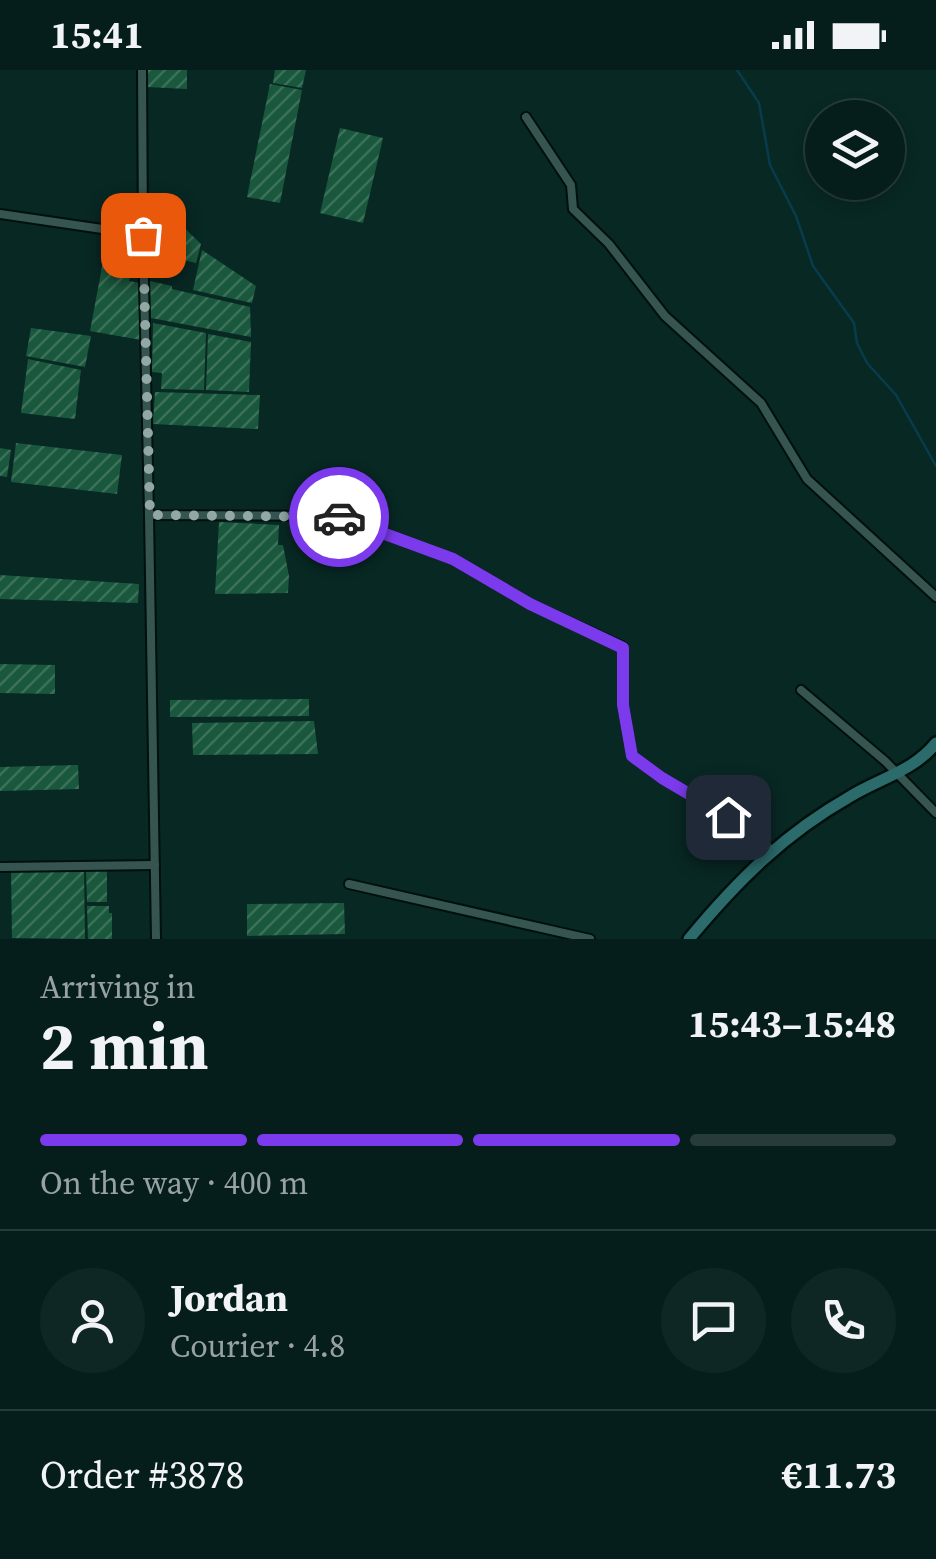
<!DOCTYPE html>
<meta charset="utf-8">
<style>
:root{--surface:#061e1b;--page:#0f2724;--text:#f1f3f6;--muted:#98a2a3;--line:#273c3a;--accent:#7c3aed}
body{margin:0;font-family:"Source Serif 4",serif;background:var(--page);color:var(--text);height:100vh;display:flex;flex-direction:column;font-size:38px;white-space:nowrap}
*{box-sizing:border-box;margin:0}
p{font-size:32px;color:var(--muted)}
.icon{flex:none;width:55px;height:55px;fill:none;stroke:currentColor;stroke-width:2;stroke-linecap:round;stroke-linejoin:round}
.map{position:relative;height:869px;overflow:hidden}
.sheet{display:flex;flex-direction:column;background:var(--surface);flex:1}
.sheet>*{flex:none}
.buttons{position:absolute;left:805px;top:30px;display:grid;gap:20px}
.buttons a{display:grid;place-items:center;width:100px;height:100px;border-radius:50%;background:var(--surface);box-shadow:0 5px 15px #0003,0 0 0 2px var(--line);font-size:50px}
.pin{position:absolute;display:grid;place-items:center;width:85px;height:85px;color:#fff;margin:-42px;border-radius:20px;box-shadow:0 5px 15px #0006}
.courier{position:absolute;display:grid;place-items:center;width:100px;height:100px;margin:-50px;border:8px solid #7c3aed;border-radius:50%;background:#fff;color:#222;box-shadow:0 2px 12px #0007}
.headline em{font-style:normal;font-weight:700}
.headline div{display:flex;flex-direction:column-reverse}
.headline{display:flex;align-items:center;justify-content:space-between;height:170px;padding:0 40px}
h1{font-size:65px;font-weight:700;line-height:75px}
.bar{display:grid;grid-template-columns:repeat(4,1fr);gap:15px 10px;align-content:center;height:120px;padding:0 40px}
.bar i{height:12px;border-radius:8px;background:var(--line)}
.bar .current{background:var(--accent)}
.bar p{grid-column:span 4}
.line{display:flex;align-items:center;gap:25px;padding:0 40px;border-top:2px solid var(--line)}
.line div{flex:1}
.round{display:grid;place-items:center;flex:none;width:105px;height:105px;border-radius:52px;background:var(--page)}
.status{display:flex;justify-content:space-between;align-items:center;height:70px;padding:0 50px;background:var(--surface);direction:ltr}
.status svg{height:28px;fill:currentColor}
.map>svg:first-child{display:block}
</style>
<div class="status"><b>15:41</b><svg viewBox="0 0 49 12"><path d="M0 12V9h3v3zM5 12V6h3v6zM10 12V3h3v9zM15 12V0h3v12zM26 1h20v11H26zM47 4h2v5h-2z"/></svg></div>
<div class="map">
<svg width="936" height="869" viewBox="0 0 936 869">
<defs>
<pattern id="building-hatch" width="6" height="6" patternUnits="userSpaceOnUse" patternTransform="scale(2.5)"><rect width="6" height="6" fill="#1a583d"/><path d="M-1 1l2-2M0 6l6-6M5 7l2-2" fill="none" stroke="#3b7059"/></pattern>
</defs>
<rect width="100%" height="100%" fill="#082824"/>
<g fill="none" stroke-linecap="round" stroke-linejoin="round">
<!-- stream -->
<path stroke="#083c4d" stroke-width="2.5" d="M737 0 759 33 770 95 796 146 813 196 854 253 857 273 867 293 896 325 936 396"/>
</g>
<!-- building -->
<g fill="url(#building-hatch)">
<path d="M146 0H187V19L146 17Z"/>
<path d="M275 0H306L302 18 273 13Z"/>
<path d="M270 14 302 20 280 133 247 127Z"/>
<path d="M340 58 383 68 363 153 320 143Z"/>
<path d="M149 138 171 145 201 174 196 193 150 182Z"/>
<path d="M108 165 137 174 129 211 140 213 141 270 90 261Z"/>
<path d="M202 180 256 216 252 233 193 220Z"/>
<path d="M150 211 172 216V219L250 237 251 267 151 248Z"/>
<path d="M153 253 206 263 204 320 161 319 162 303 152 302Z"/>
<path d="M31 258 91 266 85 297 26 286Z"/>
<path d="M208 264 251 272 249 322 206 320Z"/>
<path d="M28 289 81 300 75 349 21 343Z"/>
<path d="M155 322 260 325 258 359 153 354Z"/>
<path d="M16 373 122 385 117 424 11 412Z"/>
<path d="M0 378 11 380 7 407 0 406Z"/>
<path d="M219 452 279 455 278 475H283L289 506 288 523 215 524Z"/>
<path d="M0 505 139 514 138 533 0 529Z"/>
<path d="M0 594 55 595V624L0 623Z"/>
<path d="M309 629V646L170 647V630Z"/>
<path d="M314 651 318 684 193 685 192 653Z"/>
<path d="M78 695 79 719 0 721V697Z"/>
<path d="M84 799 85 869 12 868 11 800Z"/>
<path d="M86 799H107V832H87Z"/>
<path d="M344 833 345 864 247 866V834Z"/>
<path d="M87 836H109V843H112V869H88Z"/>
</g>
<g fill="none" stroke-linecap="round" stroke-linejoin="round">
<!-- minor casing -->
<g stroke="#00100d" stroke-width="12">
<g id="minor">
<path d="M142 0 143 165"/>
<path d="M526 47 571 115 573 139 609 174 665 246 761 333 807 409 936 527"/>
<path d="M0 144 143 165 149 445 337 446 453 489 530 534 623 577V635L632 686 662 708 760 766 771 781"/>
<path d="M149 445 156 869"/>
<path d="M801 620 885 691 936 743"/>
<path d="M0 797 155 795"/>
<path d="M349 814 590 869"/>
</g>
</g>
<!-- secondary casing -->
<g stroke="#00100d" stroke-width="16">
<path id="secondary" d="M689 869C738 810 784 764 851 726 879 709 915 700 936 673"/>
</g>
<!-- minor -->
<use href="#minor" stroke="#375550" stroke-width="8"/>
<!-- secondary -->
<use href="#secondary" stroke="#2b6b6b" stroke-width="11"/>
</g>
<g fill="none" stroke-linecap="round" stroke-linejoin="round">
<!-- done -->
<path stroke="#92a8a5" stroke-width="10" stroke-dasharray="0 18" d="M143 165 150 445 339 447"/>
<!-- route -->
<path stroke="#7c3aed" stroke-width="12" d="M339 447 453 489 530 534 623 578V635L632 686 662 708 728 747"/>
</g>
</svg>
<div class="buttons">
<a><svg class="icon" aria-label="layers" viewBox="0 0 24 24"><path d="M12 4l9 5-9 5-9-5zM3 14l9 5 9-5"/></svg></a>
</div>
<div class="pin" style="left:143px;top:165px;background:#ea580c"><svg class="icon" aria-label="bag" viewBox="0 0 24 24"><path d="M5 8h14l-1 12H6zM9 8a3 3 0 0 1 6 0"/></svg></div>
<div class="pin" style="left:728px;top:747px;background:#1f2937"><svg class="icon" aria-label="home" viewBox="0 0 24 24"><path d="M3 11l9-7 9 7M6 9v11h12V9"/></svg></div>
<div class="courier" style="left:339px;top:447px"><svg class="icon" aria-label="car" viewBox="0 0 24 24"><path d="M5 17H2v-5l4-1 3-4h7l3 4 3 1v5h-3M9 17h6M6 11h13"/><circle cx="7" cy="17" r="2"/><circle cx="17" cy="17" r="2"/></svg></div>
</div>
<section class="sheet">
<div class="headline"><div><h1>2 min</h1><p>Arriving in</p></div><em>15:43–15:48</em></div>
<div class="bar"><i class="current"></i><i class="current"></i><i class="current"></i><i></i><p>On the way · 400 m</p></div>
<div class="line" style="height:180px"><a class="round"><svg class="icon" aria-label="person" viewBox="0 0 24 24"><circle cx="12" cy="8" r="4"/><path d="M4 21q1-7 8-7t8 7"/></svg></a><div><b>Jordan</b><p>Courier · 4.8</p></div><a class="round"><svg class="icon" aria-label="chat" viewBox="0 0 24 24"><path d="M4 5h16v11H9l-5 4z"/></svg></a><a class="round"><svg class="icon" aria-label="phone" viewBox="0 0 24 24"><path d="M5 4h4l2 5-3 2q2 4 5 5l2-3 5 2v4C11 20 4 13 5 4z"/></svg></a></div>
<div class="line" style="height:130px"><div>Order #3878</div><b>€11.73</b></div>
</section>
